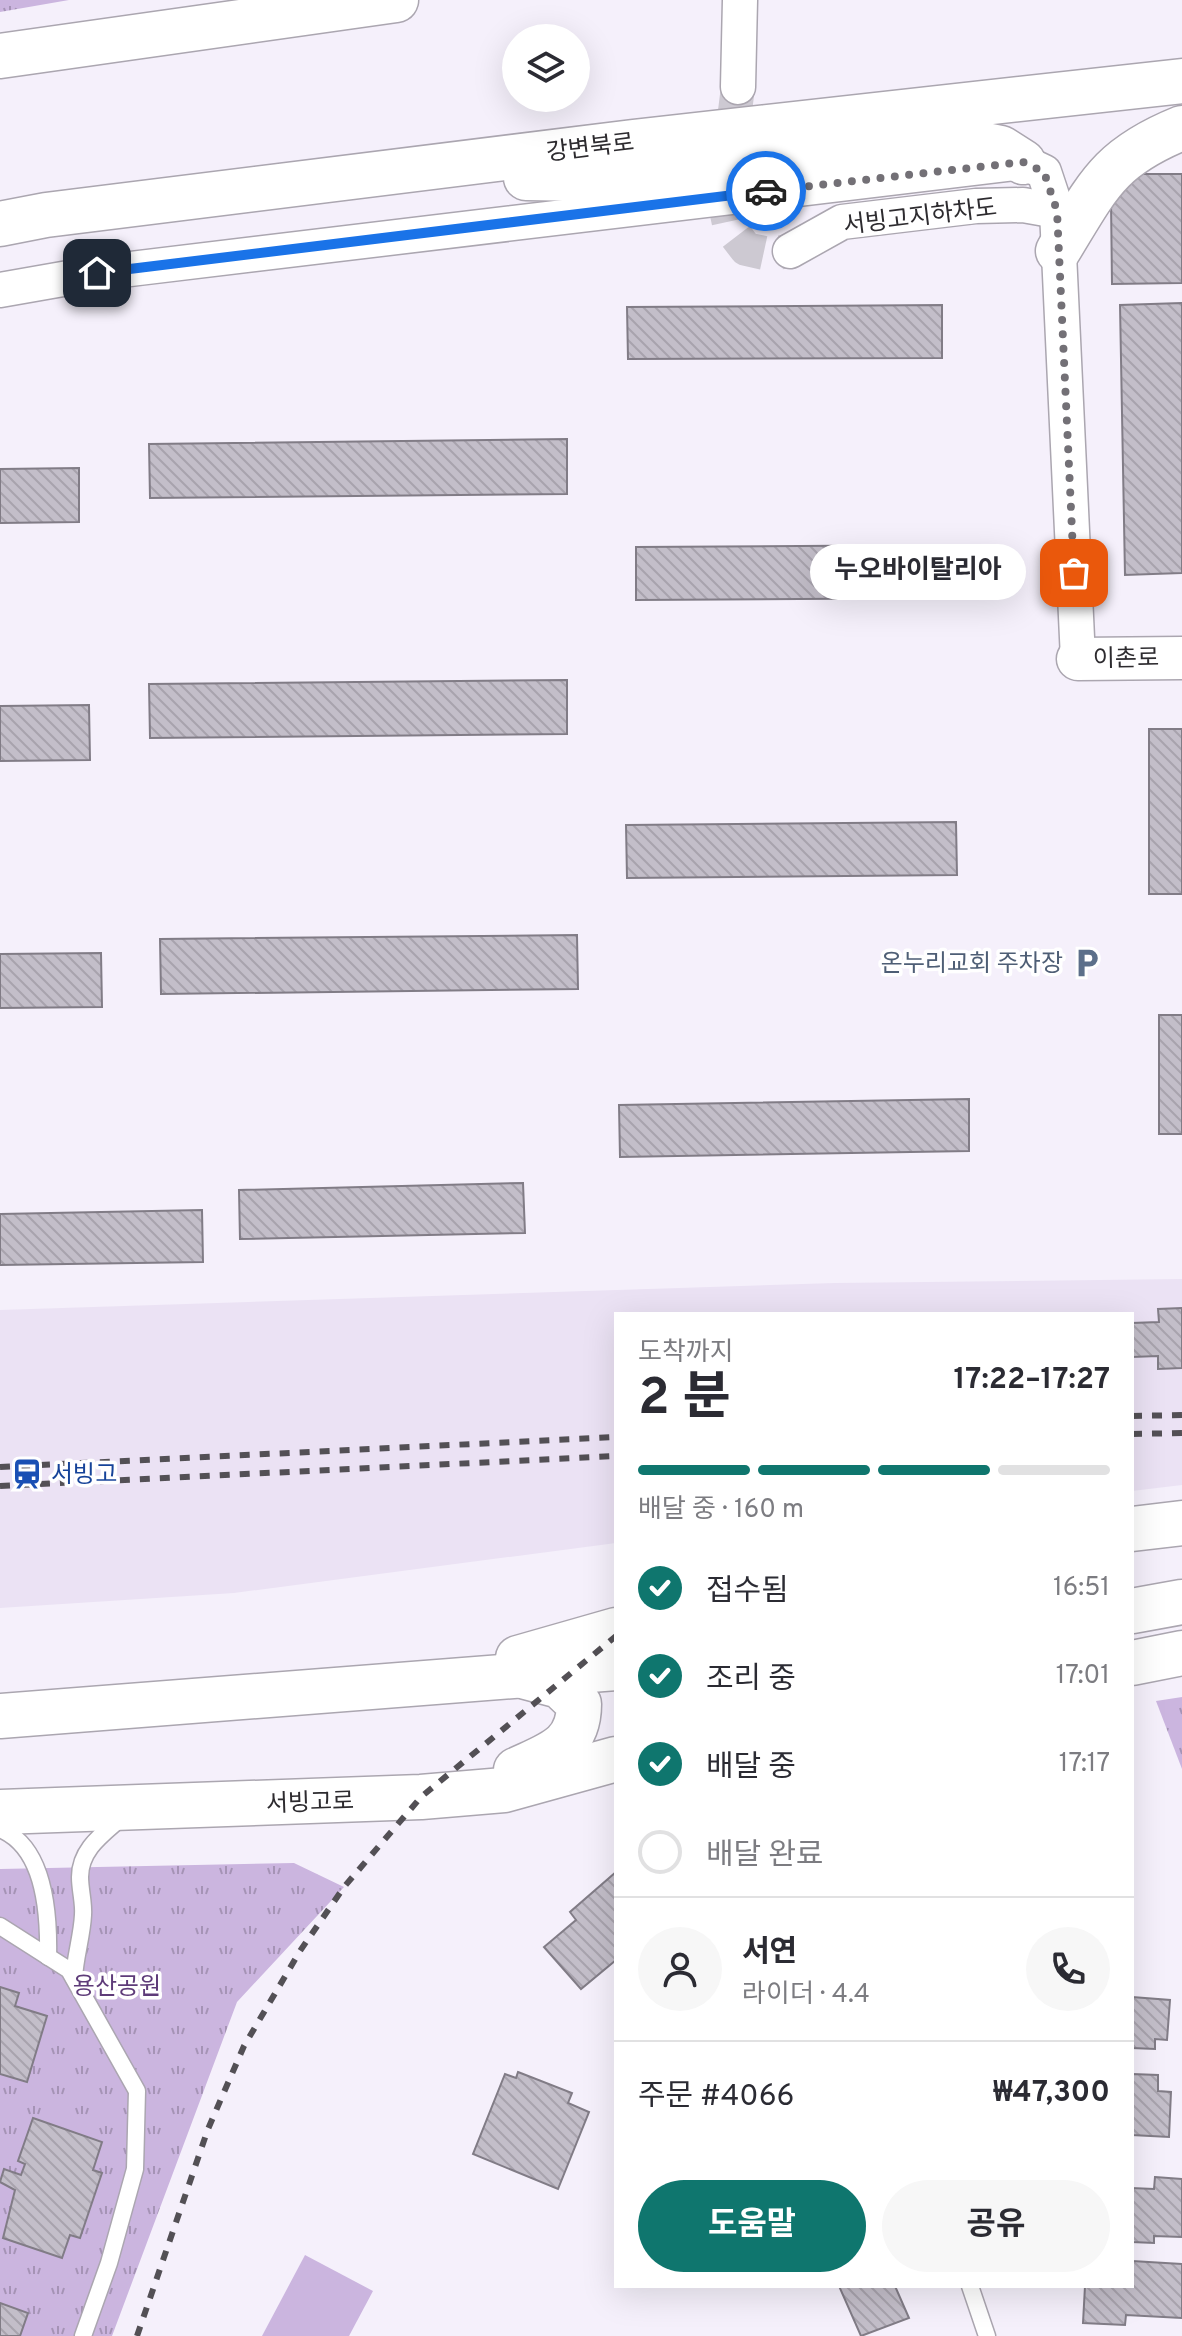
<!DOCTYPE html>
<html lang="ko">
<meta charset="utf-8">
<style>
:root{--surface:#fff;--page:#f7f7f7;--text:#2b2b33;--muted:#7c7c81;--line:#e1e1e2;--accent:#0f766e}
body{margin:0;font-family:Overpass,"Noto Sans KR",sans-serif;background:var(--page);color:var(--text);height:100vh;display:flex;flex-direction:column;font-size:30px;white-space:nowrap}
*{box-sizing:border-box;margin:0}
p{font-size:26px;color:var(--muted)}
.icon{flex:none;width:44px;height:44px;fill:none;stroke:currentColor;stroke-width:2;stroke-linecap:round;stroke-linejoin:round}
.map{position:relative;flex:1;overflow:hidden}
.panel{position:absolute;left:614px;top:1312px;width:520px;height:976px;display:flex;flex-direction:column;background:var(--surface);border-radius:0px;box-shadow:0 8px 32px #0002}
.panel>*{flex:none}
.tools{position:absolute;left:502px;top:24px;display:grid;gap:16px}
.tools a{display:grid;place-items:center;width:88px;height:88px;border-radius:50%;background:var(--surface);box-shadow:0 8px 32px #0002;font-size:40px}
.pin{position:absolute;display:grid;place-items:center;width:68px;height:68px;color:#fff;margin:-34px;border-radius:16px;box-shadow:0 4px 12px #0006}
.courier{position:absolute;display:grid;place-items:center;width:80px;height:80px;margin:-40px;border:6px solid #1a73e8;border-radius:50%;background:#fff;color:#222;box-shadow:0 2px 10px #0007}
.bubble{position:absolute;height:56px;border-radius:28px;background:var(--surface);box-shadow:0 8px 32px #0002;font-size:26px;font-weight:700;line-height:56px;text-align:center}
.head em{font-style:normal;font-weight:700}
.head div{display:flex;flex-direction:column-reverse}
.head{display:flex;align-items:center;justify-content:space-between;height:136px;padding:0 24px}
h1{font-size:52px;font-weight:700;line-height:60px}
.bar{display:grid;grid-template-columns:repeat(4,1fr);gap:12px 8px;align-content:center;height:96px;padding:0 24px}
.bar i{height:10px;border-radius:6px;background:var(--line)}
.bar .on{background:var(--accent)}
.bar p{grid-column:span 4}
.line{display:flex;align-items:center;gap:20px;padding:0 24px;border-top:2px solid var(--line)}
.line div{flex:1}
.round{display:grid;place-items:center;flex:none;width:84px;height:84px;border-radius:42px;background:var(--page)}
ol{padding:0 24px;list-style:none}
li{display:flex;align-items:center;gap:24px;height:88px}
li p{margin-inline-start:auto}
li .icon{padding:8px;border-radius:50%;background:var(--accent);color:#fff;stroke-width:4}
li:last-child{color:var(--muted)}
li i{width:44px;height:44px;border:4px solid var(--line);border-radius:50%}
.primary-button{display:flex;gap:16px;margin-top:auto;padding:16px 24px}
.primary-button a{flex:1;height:92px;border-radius:48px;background:var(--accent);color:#fff;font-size:32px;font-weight:700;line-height:92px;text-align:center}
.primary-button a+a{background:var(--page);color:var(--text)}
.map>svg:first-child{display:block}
</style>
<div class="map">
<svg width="1182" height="2336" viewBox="0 0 1182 2336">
<defs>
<pattern id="park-tufts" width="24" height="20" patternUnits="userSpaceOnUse" patternTransform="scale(2)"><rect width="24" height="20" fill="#cbb5df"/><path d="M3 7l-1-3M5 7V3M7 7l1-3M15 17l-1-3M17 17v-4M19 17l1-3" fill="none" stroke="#a593b5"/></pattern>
<pattern id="building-back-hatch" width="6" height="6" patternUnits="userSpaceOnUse" patternTransform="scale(2)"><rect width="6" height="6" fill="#c3bec9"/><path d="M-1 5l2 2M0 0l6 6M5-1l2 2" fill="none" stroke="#a8a3ad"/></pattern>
</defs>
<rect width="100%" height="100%" fill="#f5f0fb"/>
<!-- built -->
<path fill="#ebe2f4" d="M1182 1279V1485L1132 1491V1314H616V1543L234 1593 0 1608V1310L835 1283Z"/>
<!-- green -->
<path fill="#cbb5df" d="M305 2255 373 2291 349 2336H262Z"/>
<!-- park -->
<g fill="url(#park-tufts)">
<path d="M0 0H69L0 12Z"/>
<path d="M1182 1697V1769L1156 1701Z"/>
<path d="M294 1863 344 1887 237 2002 112 2336H0V1869Z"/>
</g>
<!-- building -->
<g fill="url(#building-back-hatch)" stroke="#817c86" stroke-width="2">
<path d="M1131 174H1182V283L1112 284 1111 202Z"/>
<path d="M1182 303V573L1125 575 1120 305Z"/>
<path d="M942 305V358L628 359 627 307Z"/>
<path d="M567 439V494L150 498 149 444Z"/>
<path d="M79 468V522L0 523V469Z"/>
<path d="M950 545 951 598 636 600V547Z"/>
<path d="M567 680V734L150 738 149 684Z"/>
<path d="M89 705 90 760 0 761V706Z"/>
<rect x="1149" y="729" width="33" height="165"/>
<path d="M956 822 957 875 627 878 626 825Z"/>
<path d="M577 935 578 989 161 994 160 939Z"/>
<path d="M101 953 102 1007 0 1008V954Z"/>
<rect x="1159" y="1015" width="23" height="119"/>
<path d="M969 1099V1151L620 1157 619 1105Z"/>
<path d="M523 1183 525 1233 240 1239 239 1190Z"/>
<path d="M202 1210 203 1262 0 1265V1214Z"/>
<path d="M1182 1308V1368L1158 1369V1356L1132 1357V1323L1159 1322 1158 1309Z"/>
<path d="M616 1872V1960L581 1989 544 1947 576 1920 570 1912Z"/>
<path d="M0 1987 19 1993 15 2006 47 2016 27 2082 0 2074Z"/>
<path d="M1132 1997 1170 2000 1167 2040 1155 2039V2049L1132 2048Z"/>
<path d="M518 2072 572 2093 568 2103 589 2112 558 2189 473 2154 505 2074 516 2078Z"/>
<path d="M1132 2074 1158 2075V2091L1171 2092 1169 2137 1132 2135Z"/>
<path d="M33 2118 102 2142 93 2170 102 2173 80 2238 70 2235 62 2258 3 2238 15 2190 0 2182 4 2169 21 2175 25 2164 18 2161Z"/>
<path d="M1155 2177 1182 2179V2237L1154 2236V2243L1132 2242V2188L1154 2189Z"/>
<path d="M1132 2261 1182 2264V2318L1126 2315 1125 2325 1083 2323 1085 2286H1132Z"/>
<path d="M839 2286H895L909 2318 861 2336Z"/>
<path d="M0 2303 28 2313 20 2336H0Z"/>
</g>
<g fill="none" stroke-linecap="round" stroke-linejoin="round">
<!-- minor-tunnel -->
<path stroke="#cdc9d2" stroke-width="34" stroke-dasharray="34 17" stroke-linecap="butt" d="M738 87 724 200 730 228 746 249 769 254 790 251"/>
<!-- service casing -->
<g stroke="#aba6b0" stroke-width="19">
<g id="service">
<path d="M0 1829C45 1847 49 1915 48 1957"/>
<path d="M0 1926 69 1970 137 2091 135 2169 109 2263 83 2336"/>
<path d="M74 1978C75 1957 82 1936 83 1915 84 1903 80 1890 80 1877 80 1849 103 1834 122 1817"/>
<path d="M970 2286 987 2336"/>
</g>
</g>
<!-- minor casing -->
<g stroke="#aba6b0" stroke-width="37">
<g id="minor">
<path d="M738 87 740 0"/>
<path d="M790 251 842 222 976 206 1023 205 1057 211"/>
<path d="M0 290 97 273 1023 162 1044 172 1057 211 1078 659"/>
</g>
</g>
<!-- tertiary casing -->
<g stroke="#aba6b0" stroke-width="45">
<path id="tertiary" d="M1078 659 1182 658"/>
</g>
<!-- primary casing -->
<g stroke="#aba6b0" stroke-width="47">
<g id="primary">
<path d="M1132 1529 1182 1523"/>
<path d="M1132 1611 1182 1602"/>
<path d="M518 1658 616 1630"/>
<path d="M1132 1663 1182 1653"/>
<path d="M0 1716 616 1668"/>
<path d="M516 1770C550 1754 579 1747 579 1704L560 1686 526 1677"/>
<path d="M0 1812 421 1797 504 1790 616 1759"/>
</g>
</g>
<!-- trunk casing -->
<g stroke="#aba6b0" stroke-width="47">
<g id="trunk">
<path d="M0 56 396 0"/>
<path d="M526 178 647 180 966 141 1001 148 1023 162"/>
<path d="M0 224 46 215 633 142 1182 81"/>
<path d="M1058 251C1098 186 1108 158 1182 128"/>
</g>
</g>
<!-- service -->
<use href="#service" stroke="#fff" stroke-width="16"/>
<!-- minor -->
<use href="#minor" stroke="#fff" stroke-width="34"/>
<!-- tertiary -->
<use href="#tertiary" stroke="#fff" stroke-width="42"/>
<!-- primary -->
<use href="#primary" stroke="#fff" stroke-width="44"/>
<!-- trunk -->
<use href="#trunk" stroke="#fff" stroke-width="44"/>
<!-- rail -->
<g stroke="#535055" stroke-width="6" stroke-dasharray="10 10" stroke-linecap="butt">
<path d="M1132 1416 1182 1415"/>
<path d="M1132 1434 1182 1433"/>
<path d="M0 1467 616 1437"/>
<path d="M0 1486 616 1456"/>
<path d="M137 2336 208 2129 244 2046 300 1951 344 1887 421 1797 616 1636"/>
</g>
</g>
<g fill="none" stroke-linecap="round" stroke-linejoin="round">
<!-- done -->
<path stroke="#737076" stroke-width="8" stroke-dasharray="0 14.4" d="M766 191 1023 162 1044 172 1057 211 1074 573"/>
<!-- route -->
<path stroke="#1a73e8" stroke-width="10" d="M97 273 766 191"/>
</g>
<!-- icons -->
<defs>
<g id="parking-bare" transform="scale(2.4)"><path d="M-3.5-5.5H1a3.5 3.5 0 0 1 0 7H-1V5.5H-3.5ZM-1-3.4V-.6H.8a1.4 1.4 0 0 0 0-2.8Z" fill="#5c6f8a" stroke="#fff" stroke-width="2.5" paint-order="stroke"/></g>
<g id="station-bare" transform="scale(2.4)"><path d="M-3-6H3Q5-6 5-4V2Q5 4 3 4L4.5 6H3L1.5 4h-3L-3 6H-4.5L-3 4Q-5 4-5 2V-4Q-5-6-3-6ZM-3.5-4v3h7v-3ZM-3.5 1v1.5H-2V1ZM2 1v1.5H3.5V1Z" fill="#1a4fb4" stroke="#fff" stroke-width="2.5" paint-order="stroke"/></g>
</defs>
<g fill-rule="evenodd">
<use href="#parking-bare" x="1087" y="963"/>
<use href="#station-bare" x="27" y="1474"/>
</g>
<g text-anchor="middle" stroke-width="7" stroke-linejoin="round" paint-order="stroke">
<!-- street labels -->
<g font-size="24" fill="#2d2b2f" stroke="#fff">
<text transform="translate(590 147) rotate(-7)" y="8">강변북로</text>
<text transform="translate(920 216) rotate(-7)" y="8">서빙고지하차도</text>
<text transform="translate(1126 658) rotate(-1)" y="8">이촌로</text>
<text transform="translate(310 1802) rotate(-2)" y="8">서빙고로</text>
</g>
<!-- service labels -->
<g font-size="24" fill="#4e5e75" stroke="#fff" text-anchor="end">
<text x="1063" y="971">온누리교회 주차장</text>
</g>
<!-- transit labels -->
<g font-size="24" fill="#164399" stroke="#fff" text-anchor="start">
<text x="51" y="1482">서빙고</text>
</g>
<!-- park labels -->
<g font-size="24" fill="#5e3b79" stroke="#fff">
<text x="117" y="1994">용산공원</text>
</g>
</g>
</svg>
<div class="tools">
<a><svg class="icon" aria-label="layers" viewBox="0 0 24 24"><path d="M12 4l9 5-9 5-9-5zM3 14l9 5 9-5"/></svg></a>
</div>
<div class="pin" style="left:1074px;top:573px;background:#ea580c"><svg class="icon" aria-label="bag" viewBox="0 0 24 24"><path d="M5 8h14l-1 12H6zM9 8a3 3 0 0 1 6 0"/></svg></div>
<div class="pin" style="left:97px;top:273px;background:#1f2937"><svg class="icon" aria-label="home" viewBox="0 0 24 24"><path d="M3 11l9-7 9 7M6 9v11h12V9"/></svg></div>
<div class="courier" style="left:766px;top:191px"><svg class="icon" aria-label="car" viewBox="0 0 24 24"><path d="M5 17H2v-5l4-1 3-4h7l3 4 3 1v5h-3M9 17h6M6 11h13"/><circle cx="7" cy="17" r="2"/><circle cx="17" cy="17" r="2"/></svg></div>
<div class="bubble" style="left:810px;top:544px;width:216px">누오바이탈리아</div>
<section class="panel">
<div class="head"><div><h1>2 분</h1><p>도착까지</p></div><em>17:22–17:27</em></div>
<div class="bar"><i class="on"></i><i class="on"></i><i class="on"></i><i></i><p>배달 중 · 160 m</p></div>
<ol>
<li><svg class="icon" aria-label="check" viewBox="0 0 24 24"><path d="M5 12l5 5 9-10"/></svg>접수됨<p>16:51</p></li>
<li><svg class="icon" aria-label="check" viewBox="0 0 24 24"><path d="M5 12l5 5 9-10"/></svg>조리 중<p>17:01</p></li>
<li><svg class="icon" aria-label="check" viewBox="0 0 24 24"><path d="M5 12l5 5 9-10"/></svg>배달 중<p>17:17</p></li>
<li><i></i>배달 완료</li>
</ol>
<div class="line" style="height:144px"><a class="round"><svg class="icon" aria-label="person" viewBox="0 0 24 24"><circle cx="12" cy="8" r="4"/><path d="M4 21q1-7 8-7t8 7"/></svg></a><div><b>서연</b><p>라이더 · 4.4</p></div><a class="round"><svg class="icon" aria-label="phone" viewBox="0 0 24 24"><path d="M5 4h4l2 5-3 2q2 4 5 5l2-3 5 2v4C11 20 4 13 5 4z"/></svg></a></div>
<div class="line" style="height:104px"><div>주문 #4066</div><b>₩47,300</b></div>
<div class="primary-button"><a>도움말</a><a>공유</a></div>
</section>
</div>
